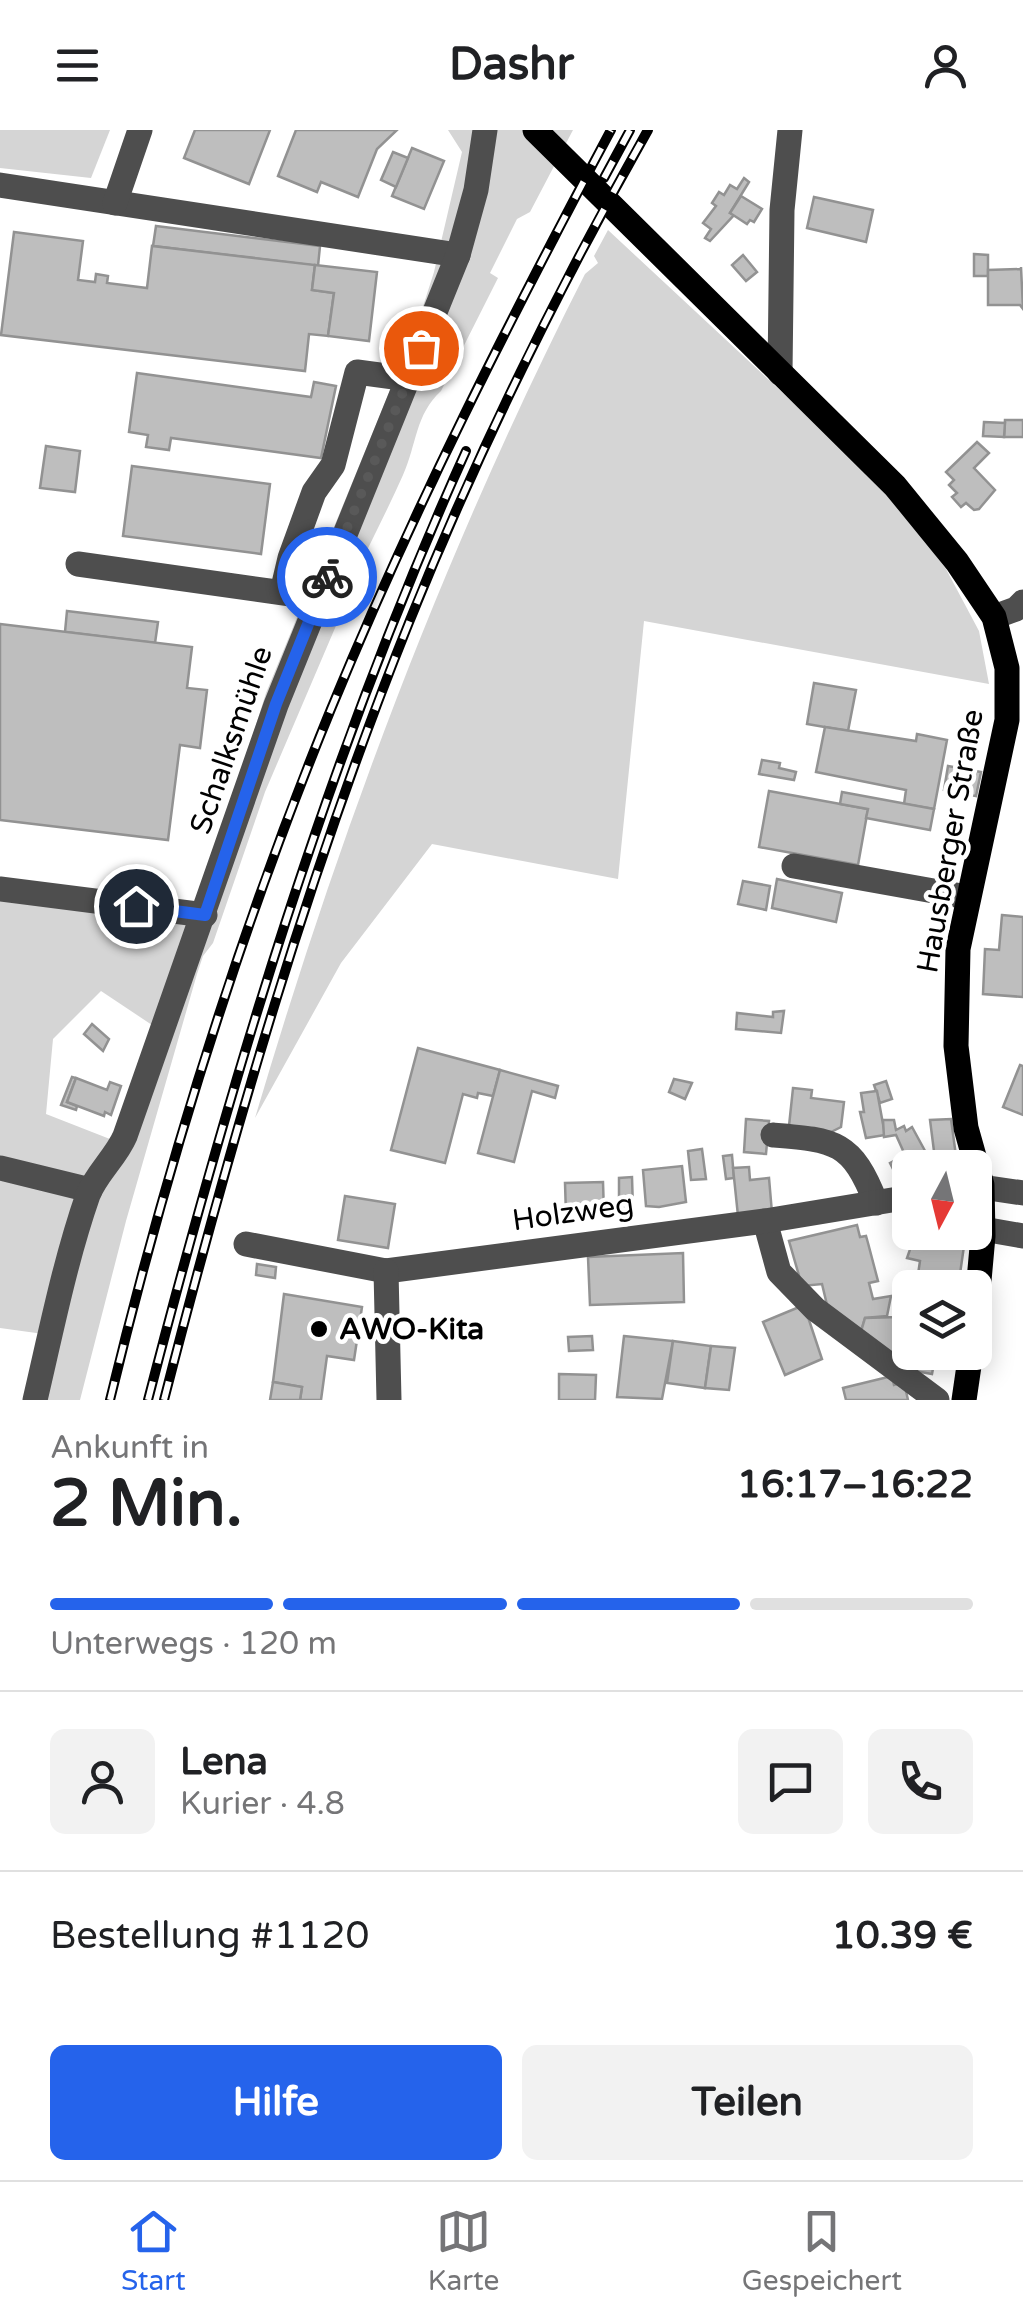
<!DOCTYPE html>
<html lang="de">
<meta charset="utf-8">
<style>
:root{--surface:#fff;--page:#f2f2f2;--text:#202124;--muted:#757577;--line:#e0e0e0;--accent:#2563eb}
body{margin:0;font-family:"Varela Round",sans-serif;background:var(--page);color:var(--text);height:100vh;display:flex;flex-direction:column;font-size:38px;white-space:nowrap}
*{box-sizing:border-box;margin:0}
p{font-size:32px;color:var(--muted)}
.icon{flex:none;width:55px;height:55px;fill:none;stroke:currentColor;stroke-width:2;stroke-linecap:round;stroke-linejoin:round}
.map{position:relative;height:1270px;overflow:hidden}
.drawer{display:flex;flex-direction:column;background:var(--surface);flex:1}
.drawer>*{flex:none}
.needle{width:65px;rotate:187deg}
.controls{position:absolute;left:892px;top:1020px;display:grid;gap:20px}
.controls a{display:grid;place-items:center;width:100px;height:100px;border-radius:15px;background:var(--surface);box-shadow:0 5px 25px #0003;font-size:50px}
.pin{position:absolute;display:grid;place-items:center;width:85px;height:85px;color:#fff;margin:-42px;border:5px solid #fff;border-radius:50%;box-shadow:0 2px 10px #0007}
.courier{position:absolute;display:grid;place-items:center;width:100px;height:100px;margin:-50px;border:8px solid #2563eb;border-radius:50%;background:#fff;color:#222;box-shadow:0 2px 12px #0007}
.overview em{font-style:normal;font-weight:700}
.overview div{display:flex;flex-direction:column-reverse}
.overview{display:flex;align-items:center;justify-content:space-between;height:170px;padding:0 50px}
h1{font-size:65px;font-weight:700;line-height:75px}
.bar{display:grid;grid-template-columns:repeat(4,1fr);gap:15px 10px;align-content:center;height:120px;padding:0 50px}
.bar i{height:12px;border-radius:8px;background:var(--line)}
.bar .current{background:var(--accent)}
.bar p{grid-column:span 4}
.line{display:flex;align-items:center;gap:25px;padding:0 50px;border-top:2px solid var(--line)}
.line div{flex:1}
.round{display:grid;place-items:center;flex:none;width:105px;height:105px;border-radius:15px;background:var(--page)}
.button{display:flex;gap:20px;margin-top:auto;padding:20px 50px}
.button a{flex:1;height:115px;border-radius:15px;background:var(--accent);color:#fff;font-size:40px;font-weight:700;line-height:115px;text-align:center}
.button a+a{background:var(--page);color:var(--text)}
header{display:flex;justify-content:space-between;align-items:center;height:130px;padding:0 50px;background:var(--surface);font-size:45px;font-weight:700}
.tabs{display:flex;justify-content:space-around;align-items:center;height:140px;border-top:2px solid var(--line);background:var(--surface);font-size:28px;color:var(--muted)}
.tabs a{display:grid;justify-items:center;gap:5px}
.tabs .current{color:var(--accent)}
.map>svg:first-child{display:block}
</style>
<header><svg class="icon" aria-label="menu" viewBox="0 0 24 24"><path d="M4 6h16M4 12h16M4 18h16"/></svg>Dashr<svg class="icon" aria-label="person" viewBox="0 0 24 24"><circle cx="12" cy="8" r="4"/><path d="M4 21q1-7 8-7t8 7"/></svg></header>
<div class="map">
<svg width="1023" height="1270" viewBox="0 0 1023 1270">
<rect width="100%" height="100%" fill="#fff"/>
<!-- green -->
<g fill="#d5d5d5" fill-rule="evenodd">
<path d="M0 0H110L91 48 0 38Z"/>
<path d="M448 0H573L530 82 517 89 490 143 498 148 441 261C415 285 417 314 403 345 384 388 361 430 342 473L338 491 265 662 213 813 203 826 197 844 126 1091 80 1270H43L58 1206 0 1198V758L196 786 266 563 418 192 434 142 462 22ZM101 861 155 897 115 1011 46 984 53 909Z"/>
<path d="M608 100 886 359 946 439 979 501 989 554 644 491 618 749 432 714 341 833 255 988C341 697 447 415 585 144L598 133 594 126Z"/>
</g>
<!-- building -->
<g fill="#bebebe" stroke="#929292" stroke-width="2.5">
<path d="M195 0H270L249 54 184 28Z"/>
<path d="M296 0H397L377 19 358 67 321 52 317 62 278 46Z"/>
<path d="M412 18 444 31 424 79 392 66Z"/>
<path d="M393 22 408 28 396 57 381 50Z"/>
<path d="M744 48 749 52 730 83 734 85 710 111 705 108 711 99 703 93 716 76 712 73 719 62 724 65 730 55 737 59Z"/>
<path d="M741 66 762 79 754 92 750 90 747 94 730 83Z"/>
<path d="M814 67 873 80 866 112 807 98Z"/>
<path d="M156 96 320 116 318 136 153 116Z"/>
<path d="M14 102 83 111 78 150 95 152 96 144 108 146 107 153 147 158 152 116 315 135 312 160 334 163 328 206 309 204 305 241 1 205Z"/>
<path d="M974 124 988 125V146H974Z"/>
<path d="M743 125 757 142 746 151 732 135Z"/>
<path d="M315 135 377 142 369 211 328 206 334 163 312 160Z"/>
<path d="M1021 137 1023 179 1020 175H988V140L1021 139Z"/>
<path d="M137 243 311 267 314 252 336 256 321 328 171 308 169 320 146 317 148 305 129 302Z"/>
<path d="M1005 290H1023V307H1004Z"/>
<path d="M984 292 1005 293 1004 307 983 306Z"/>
<path d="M977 312 989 323 974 338 995 360 979 379 974 380 966 373 961 377 952 367 957 363 949 355 954 350 946 342Z"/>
<path d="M46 316 80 321 75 362 40 358Z"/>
<path d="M132 336 270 354 261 424 123 406Z"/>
<path d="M67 481 158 492 155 513 65 502Z"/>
<path d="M0 494 192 517 187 558 207 560 200 618 180 615 168 710 0 690Z"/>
<path d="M814 553 856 560 848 601 807 594Z"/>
<path d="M825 597 916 611 917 604 947 610 934 679 904 674 906 660 816 642Z"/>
<path d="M762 630 780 633 779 638 796 642 794 650 759 644Z"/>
<path d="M948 636 981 642 976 666 944 660Z"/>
<path d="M769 661 868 679 858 735 759 717Z"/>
<path d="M842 662 934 679 930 700 866 688 868 679 840 674Z"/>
<path d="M777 749 842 763 836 792 772 778Z"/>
<path d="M743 751 770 756 766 780 738 774Z"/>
<path d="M1002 785 1023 787V867L983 864 985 819 999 820Z"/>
<path d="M784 881 781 903 736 899 737 883 773 887V882Z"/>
<path d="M92 894 109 909 103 921 84 904Z"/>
<path d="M418 918 500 940 493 966 478 963 477 968 463 964 445 1033 391 1020Z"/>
<path d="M1020 935 1023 936V985L1003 977Z"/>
<path d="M500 940 558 956 555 968 532 961 514 1032 478 1023Z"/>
<path d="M72 947 76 948 67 972 77 976 76 980 61 975Z"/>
<path d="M76 948 107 960 110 952 121 956 111 985 105 982 104 986 67 972Z"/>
<path d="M674 949 692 953 685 969 669 962Z"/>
<path d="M886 951 892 969 880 973 874 955Z"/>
<path d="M793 958 812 960 811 968 844 972 841 997 831 1002 789 996Z"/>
<path d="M877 961 885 1005 866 1008 860 982H864L861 963Z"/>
<path d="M746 989 769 991 766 1024 744 1022Z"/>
<path d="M951 989 956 1026 935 1029 930 990Z"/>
<path d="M883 990H894L896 1000 904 996 906 1001 912 997 930 1030 910 1038 897 1047 890 1033 905 1025 896 1005 884 1007Z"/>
<path d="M702 1019 706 1049 691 1050 688 1021Z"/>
<path d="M732 1025 734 1048 726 1049 723 1026Z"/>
<path d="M682 1036 686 1072 659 1077 646 1076 643 1040Z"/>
<path d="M749 1037 750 1050 769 1048 772 1083 738 1086 733 1038Z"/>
<path d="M632 1047 633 1079H619V1048Z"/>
<path d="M603 1052 604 1083 585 1084V1089L573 1090V1085H566L565 1053Z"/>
<path d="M345 1066 395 1074 388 1118 338 1110Z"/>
<path d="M857 1095 860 1107 866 1106 868 1113 878 1151 869 1153 873 1169 891 1166 887 1186 865 1188 860 1205 828 1179 822 1154 802 1156 789 1111Z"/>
<path d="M914 1108 964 1116 958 1158H916L920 1131 907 1128Z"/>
<path d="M683 1123 684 1172 590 1175 588 1127Z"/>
<path d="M257 1134 276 1137 275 1148 256 1145Z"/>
<path d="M284 1164 362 1177 354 1230 327 1226 321 1270H300L302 1257 273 1252Z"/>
<path d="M900 1164 910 1166V1222H936L932 1244 915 1241 916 1228 887 1224 860 1205 865 1188 897 1187Z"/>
<path d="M804 1175 822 1229 785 1245 763 1192Z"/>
<path d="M592 1206 593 1220 569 1221 568 1207Z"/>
<path d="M624 1206 673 1211 662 1269 617 1267Z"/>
<path d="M673 1211 711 1216 705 1258 667 1253Z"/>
<path d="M711 1216 735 1218 729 1260 705 1258Z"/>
<path d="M559 1244 596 1245 595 1270H559Z"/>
<path d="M892 1246 894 1255 904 1252 908 1270H846L843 1258Z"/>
<path d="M273 1252 302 1257 300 1270H270Z"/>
</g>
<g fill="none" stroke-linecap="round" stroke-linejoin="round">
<!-- minor -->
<g stroke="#4e4e4e" stroke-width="25">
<path d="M0 55 458 125"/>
<path d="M115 73 140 0"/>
<path d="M780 243 782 80 790 0"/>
<path d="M78 434 298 465"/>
<path d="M282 462 290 428 314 362 333 335 357 242 409 249"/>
<path d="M994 487 1016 479 1023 472"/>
<path d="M794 736 967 767"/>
<path d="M0 759 205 785"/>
<path d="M773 1005C835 1010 852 1011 876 1073"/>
<path d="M0 1038 90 1060"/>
<path d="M975 1056 1023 1063"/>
<path d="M765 1091 779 1142 815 1179 937 1270"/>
<path d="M983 1099 1023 1106"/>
<path d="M246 1114 386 1141 765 1091 910 1067"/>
<path d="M386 1141 389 1270"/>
<path d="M35 1270C51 1202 65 1131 88 1065 96 1044 116 1027 125 1006L276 575 458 125 476 60 485 0"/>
</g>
<!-- major -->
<g stroke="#000" stroke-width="25">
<path d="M535 0 895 356 957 432 994 487 1007 538V590L958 819 956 916 966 998 982 1055 983 1106 975 1195"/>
<path d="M964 1270 971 1222"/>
</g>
<!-- rail casing -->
<g stroke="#000" stroke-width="10">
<g id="rail">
<path d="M604 48 630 0"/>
<path d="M110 1270C167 1035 239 803 331 579 413 380 510 189 611 0"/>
<path d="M148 1270C232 946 328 626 466 321"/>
<path d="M164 1270C232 1006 308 743 410 490 478 321 558 159 648 0"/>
</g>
</g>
<!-- rail -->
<use href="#rail" stroke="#fff" stroke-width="6" stroke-dasharray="19" stroke-linecap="butt"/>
</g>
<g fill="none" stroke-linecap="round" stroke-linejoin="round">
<!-- done -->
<path stroke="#595959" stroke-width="10" stroke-dasharray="0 18" d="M327 447 421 218"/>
<!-- route -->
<path stroke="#2563eb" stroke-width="12" d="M136 776 205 785 276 574 327 447"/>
</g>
<!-- markers -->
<circle fill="#000" stroke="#fff" stroke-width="4" cx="319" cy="1199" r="10"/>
<g text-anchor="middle" stroke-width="9" stroke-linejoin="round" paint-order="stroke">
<!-- street labels -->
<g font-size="30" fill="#000" stroke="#fff">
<text transform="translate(231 610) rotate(-71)" y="10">Schalksmühle</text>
<text transform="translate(950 711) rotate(-80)" y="10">Hausberger Straße</text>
<text transform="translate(573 1082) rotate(-8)" y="10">Holzweg</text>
</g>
<!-- poi labels -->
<g font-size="30" font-weight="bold" fill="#000" stroke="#fff" text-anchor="start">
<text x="339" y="1209">AWO-Kita</text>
</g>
</g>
</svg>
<div class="controls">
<a><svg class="needle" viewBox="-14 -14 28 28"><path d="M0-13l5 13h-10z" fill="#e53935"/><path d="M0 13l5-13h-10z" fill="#757577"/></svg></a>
<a><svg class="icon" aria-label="layers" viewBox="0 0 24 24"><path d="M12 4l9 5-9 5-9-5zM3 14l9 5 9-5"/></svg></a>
</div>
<div class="pin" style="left:421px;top:218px;background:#ea580c"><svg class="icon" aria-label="bag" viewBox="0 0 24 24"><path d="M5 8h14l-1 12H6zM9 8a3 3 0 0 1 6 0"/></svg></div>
<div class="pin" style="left:136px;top:776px;background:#1f2937"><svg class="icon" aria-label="home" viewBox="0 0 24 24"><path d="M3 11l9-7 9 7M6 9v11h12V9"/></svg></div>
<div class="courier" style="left:327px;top:447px"><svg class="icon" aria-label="bike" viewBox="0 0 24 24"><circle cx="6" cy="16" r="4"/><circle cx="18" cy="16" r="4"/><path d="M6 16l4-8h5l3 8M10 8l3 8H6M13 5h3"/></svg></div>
</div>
<section class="drawer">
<div class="overview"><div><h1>2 Min.</h1><p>Ankunft in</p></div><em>16:17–16:22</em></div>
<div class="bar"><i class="current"></i><i class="current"></i><i class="current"></i><i></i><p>Unterwegs · 120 m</p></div>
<div class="line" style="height:180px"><a class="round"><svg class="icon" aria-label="person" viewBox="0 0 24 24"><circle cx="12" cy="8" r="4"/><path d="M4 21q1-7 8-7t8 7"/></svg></a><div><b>Lena</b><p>Kurier · 4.8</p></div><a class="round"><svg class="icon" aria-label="chat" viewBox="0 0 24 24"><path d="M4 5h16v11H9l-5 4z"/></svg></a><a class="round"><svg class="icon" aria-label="phone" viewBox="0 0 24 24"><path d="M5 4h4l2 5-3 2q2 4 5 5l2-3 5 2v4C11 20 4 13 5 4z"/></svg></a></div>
<div class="line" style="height:130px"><div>Bestellung #1120</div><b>10.39 €</b></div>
<div class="button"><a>Hilfe</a><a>Teilen</a></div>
</section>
<nav class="tabs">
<a class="current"><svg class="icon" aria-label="home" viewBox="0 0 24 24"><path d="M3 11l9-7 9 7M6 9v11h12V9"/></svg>Start</a>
<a><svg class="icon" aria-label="map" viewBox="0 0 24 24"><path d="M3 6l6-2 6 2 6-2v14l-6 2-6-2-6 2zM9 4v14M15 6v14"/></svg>Karte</a>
<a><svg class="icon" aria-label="saved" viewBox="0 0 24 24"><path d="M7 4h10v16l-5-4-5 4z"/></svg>Gespeichert</a>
</nav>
